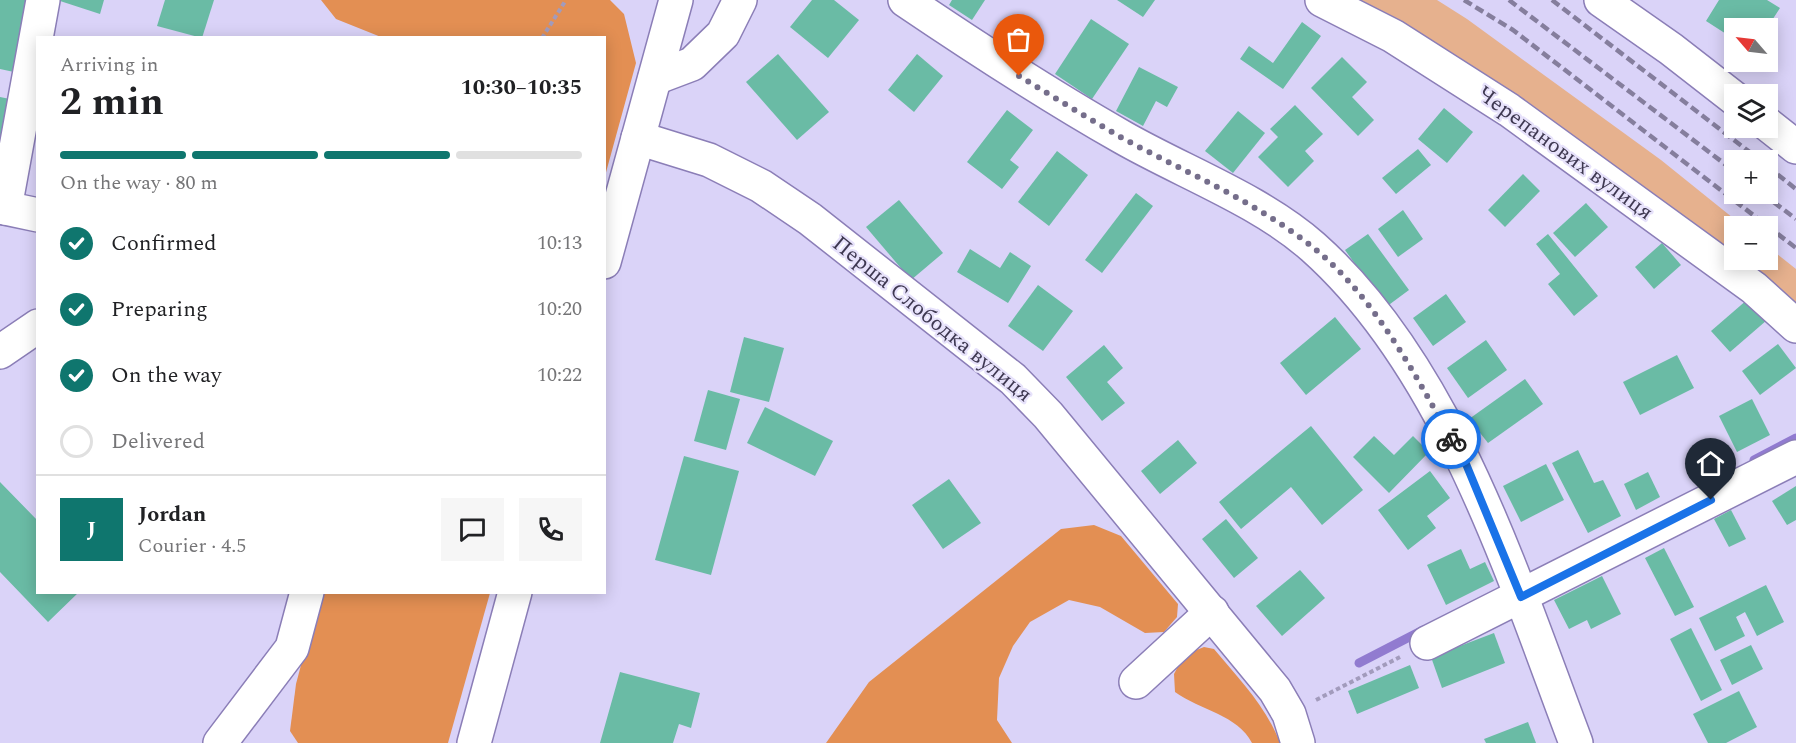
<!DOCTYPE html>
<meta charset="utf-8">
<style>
:root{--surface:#fff;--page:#f6f6f6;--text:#202124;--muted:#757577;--line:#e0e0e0;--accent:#0f766e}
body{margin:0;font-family:Spectral,serif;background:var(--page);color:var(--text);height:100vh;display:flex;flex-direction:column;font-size:22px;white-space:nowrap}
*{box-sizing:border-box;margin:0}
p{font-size:20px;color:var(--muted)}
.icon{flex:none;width:33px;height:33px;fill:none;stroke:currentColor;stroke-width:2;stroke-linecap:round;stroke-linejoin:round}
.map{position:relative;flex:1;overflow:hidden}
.drawer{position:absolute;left:36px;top:36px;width:570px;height:558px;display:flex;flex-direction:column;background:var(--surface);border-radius:0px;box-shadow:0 3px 15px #0003}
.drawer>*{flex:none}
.needle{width:39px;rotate:298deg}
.tools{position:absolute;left:1724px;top:18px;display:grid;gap:12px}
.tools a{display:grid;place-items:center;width:54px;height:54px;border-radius:0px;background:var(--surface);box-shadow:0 3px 15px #0003;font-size:30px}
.pin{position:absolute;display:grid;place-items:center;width:51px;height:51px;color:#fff;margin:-62px -26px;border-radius:50% 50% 50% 0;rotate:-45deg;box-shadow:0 0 6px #0007}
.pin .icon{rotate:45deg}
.courier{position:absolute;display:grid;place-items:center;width:60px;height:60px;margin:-30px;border:4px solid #1a73e8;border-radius:50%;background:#fff;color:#222;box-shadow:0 2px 8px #0007}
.summary em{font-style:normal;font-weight:700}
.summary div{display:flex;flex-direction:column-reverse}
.summary{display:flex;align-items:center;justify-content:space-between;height:102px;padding:0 24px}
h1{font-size:39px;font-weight:700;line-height:45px}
.bar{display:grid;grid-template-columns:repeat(4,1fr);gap:9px 6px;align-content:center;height:72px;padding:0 24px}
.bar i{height:8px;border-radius:4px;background:var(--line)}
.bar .selected{background:var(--accent)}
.bar p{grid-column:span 4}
.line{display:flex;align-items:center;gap:15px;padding:0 24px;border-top:2px solid var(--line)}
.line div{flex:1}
.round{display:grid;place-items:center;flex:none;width:63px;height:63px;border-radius:0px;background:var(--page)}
ol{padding:0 24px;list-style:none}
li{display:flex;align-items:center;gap:18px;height:66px}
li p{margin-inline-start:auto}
li .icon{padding:6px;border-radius:50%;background:var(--accent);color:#fff;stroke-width:4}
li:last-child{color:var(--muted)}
li i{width:33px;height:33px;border:3px solid var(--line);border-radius:50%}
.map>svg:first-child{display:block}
</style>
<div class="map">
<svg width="1796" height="743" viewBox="0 0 1796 743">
<rect width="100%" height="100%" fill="#dad3f8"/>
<!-- green -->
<g fill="#e6b18e">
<path d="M1351 0H1437L1467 19 1661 160 1743 226H1734V258Z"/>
<path d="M1767 246 1796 269V309L1735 260H1767Z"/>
</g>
<!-- forest -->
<g fill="#e38f53">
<path d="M321 0H610L624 14 636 63 605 176 604 38 381 37 336 19Z"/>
<path d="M1094 525 1121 536 1178 604 1177 617 1164 632 1145 633 1100 607 1069 600 1030 622 1013 646 999 678 997 720 1012 743H826L869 682 1061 529Z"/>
<path d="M320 593H490L448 743H298L290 731 296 684Z"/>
<path d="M1204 647 1214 649C1239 679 1266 706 1280 743H1252C1238 715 1200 710 1175 692L1174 674 1184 655Z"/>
</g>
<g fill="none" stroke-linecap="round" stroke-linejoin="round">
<!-- stream -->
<g stroke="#917bd0" stroke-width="9">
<path d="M1754 460 1796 438"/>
<path d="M1359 663 1423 630"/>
</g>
</g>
<!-- building -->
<g fill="#6abba5">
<path d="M0 0H29L14 72 0 69Z"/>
<path d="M57 0H104L100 14Z"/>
<path d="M165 0H214L202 38 157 26Z"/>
<path d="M812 0H834L859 20 828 58 790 27Z"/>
<path d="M952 0H985L972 20 949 5Z"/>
<path d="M1117 0H1155L1143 17Z"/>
<path d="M1719 0H1767L1780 8 1767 28H1734V39L1706 21Z"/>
<path d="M1091 19 1129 44 1092 99 1055 74Z"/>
<path d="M1302 22 1321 36 1283 89 1240 59 1249 46 1273 63Z"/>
<path d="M778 54 829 112 797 140 746 82Z"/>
<path d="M917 54 943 76 914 112 888 90Z"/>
<path d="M1342 57 1367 82 1352 97 1374 120 1358 136 1311 88Z"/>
<path d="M1139 67 1178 87 1167 107 1156 101 1143 126 1116 111Z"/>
<path d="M0 97 10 99 1 143H0Z"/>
<path d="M1295 105 1323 134 1305 151 1314 161 1288 187 1258 157 1278 137 1270 129Z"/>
<path d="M1444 108 1473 132 1447 163 1418 139Z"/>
<path d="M1007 110 1033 130 1010 160 1019 167 1002 189 967 162Z"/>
<path d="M1238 111 1265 133 1233 173 1205 151Z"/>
<path d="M1418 149 1431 165 1396 194 1382 178Z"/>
<path d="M1057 151 1088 175 1049 226 1018 202Z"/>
<path d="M1523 174 1540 191 1505 227 1488 210Z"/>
<path d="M1136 193 1153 206 1102 273 1085 260Z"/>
<path d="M899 200 943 253 911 280 866 227Z"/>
<path d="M1586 203 1608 227 1575 257 1553 233Z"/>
<path d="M1403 210 1423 239 1398 257 1378 229Z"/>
<path d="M1368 234 1409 290 1386 307 1345 250Z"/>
<path d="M1548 234 1598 296 1574 316 1548 284 1560 274 1536 244Z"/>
<path d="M1662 243 1681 265 1654 289 1635 267Z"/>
<path d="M970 249 1000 268 1010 252 1031 266 1008 303 957 272Z"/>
<path d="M1038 285 1073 311 1043 351 1008 326Z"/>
<path d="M1446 294 1466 322 1433 346 1413 318Z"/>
<path d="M1748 299 1767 320 1730 352 1711 331Z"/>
<path d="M1335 317 1361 349 1306 395 1280 363Z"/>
<path d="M744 337 784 348 769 402 730 392Z"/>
<path d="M1486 340 1507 370 1468 398 1447 368Z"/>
<path d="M1778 344 1796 368 1760 395 1742 371Z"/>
<path d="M1104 345 1123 368 1107 382 1125 403 1102 421 1066 377Z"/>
<path d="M1677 355 1694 388 1640 415 1623 382Z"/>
<path d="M1525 379 1543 404 1488 443 1469 419Z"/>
<path d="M708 390 740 399 726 450 694 441Z"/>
<path d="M1752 399 1770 435 1737 452 1719 416Z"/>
<path d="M765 407 833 441 815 476 747 443Z"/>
<path d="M1311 426 1363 490 1322 525 1291 487 1241 529 1219 502Z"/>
<path d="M1374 436 1394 455 1413 436 1429 452 1389 493 1353 457Z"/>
<path d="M1178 440 1197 463 1160 494 1141 471Z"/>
<path d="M1578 450 1594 483 1603 480 1621 516 1588 533 1552 463Z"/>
<path d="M684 456 739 471 711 575 655 560Z"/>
<path d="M1546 464 1564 500 1521 522 1503 486Z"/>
<path d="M1430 471 1450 498 1427 516 1436 528 1408 550 1378 510Z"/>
<path d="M1648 472 1660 497 1636 510 1624 484Z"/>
<path d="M949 479 981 523 943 549 912 505Z"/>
<path d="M0 482 38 521V592H79L48 622 0 572Z"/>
<path d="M1796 486V520L1787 525 1772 501Z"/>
<path d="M1731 510 1746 539 1729 547 1714 519Z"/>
<path d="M1226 519 1258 558 1234 578 1202 539Z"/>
<path d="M1664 548 1694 607 1675 616 1645 558Z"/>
<path d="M1461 549 1470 569 1485 562 1494 581 1446 605 1427 565Z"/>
<path d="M1300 570 1325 598 1282 636 1256 606Z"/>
<path d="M1602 576 1621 614 1591 629 1587 620 1569 629 1554 600Z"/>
<path d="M1766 585 1784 622 1757 636 1745 612 1736 617 1745 636 1715 651 1699 618Z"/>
<path d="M1691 628 1722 690 1701 701 1670 639Z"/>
<path d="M1494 633 1505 663 1442 688 1431 657Z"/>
<path d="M1751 645 1763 669 1732 685 1720 660Z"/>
<path d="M1410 665 1419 688 1357 714 1348 691Z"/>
<path d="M620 672 700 693 691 728 679 724 673 743H600Z"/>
<path d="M1739 691 1757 727 1726 743H1708L1693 714Z"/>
<path d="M1528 722 1536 743H1486L1484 739Z"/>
</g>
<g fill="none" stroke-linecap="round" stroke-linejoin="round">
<!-- minor casing -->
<g stroke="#8b7eb7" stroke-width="36">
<g id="minor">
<path d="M905 0C976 48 1048 95 1122 137 1183 172 1260 200 1313 247 1449 368 1513 577 1576 743"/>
<path d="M1322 0 1393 36 1509 110 1754 288 1796 326"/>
<path d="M1601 0 1671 49 1734 98"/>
<path d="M655 78 692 64 723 34 740 0"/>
<path d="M1767 124 1796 147"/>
<path d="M638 138 709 160 761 186 810 219 1013 379 1048 415 1275 690 1289 714 1298 743"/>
<path d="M0 207 38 215"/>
<path d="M5 208 43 0"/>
<path d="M604 262 676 0"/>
<path d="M0 352 38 326"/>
<path d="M1427 643 1796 457"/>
<path d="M1136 682 1212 612"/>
<path d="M220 743 292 648 307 592"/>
<path d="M474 743 515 592"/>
</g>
</g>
<!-- path -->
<g stroke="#a29bbc" stroke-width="4" stroke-dasharray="4.5 3" stroke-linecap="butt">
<path d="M542 38 566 0"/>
<path d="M1316 700 1400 657"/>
</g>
<!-- minor -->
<use href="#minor" stroke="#fff" stroke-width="33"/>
<!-- rail -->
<g stroke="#857e9d" stroke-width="4.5" stroke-dasharray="9 4.5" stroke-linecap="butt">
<path d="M1464 0 1513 30 1796 248"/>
<path d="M1509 0 1734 171"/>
<path d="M1552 0 1760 160"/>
<path d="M1767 166 1796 189"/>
<path d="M1763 194 1796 219"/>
</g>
</g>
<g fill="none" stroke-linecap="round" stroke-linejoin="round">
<!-- done -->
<path stroke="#756e8b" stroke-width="6" stroke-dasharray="0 10.8" d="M1019 76C1054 97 1089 119 1124 139 1187 173 1254 201 1310 245 1372 293 1414 372 1451 439"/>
<!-- route -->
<path stroke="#1a73e8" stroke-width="8" d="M1451 439 1466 464 1521 597 1711 500"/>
</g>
<g text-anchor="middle" stroke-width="4.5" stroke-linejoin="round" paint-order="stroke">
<!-- street labels -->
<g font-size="22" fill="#3e3851" stroke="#e7e2fb">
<text transform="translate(1566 152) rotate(36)" y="8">Черепанових вулиця</text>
<text transform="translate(933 318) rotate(39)" y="8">Перша Слободка вулиця</text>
</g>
</g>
</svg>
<div class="tools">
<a><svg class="needle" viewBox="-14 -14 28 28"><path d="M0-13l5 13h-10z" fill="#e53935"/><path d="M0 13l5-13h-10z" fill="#757577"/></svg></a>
<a><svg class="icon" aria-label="layers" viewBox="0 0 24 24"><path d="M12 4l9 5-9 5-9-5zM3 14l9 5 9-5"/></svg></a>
<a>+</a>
<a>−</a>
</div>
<div class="pin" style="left:1019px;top:76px;background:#ea580c"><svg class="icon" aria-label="bag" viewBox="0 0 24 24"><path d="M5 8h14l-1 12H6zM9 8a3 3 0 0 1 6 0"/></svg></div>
<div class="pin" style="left:1711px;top:500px;background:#1f2937"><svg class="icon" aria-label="home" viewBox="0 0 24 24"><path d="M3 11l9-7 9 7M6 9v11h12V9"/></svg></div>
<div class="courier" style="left:1451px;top:439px"><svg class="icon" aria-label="bike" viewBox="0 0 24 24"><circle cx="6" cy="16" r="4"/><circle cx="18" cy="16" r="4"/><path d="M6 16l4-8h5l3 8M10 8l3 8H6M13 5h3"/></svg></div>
<section class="drawer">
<div class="summary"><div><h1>2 min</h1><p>Arriving in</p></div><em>10:30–10:35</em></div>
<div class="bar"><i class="selected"></i><i class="selected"></i><i class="selected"></i><i></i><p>On the way · 80 m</p></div>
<ol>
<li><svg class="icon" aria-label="check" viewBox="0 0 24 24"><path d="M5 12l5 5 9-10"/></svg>Confirmed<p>10:13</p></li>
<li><svg class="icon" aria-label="check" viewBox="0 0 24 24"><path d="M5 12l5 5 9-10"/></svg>Preparing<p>10:20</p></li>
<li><svg class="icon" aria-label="check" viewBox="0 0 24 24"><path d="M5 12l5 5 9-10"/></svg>On the way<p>10:22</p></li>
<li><i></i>Delivered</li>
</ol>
<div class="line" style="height:108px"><b class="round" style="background:var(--accent);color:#fff">J</b><div><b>Jordan</b><p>Courier · 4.5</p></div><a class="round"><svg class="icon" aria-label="chat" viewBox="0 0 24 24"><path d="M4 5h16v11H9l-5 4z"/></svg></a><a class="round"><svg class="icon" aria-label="phone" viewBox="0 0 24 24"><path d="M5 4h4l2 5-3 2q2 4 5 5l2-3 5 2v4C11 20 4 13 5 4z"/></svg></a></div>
</section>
</div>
